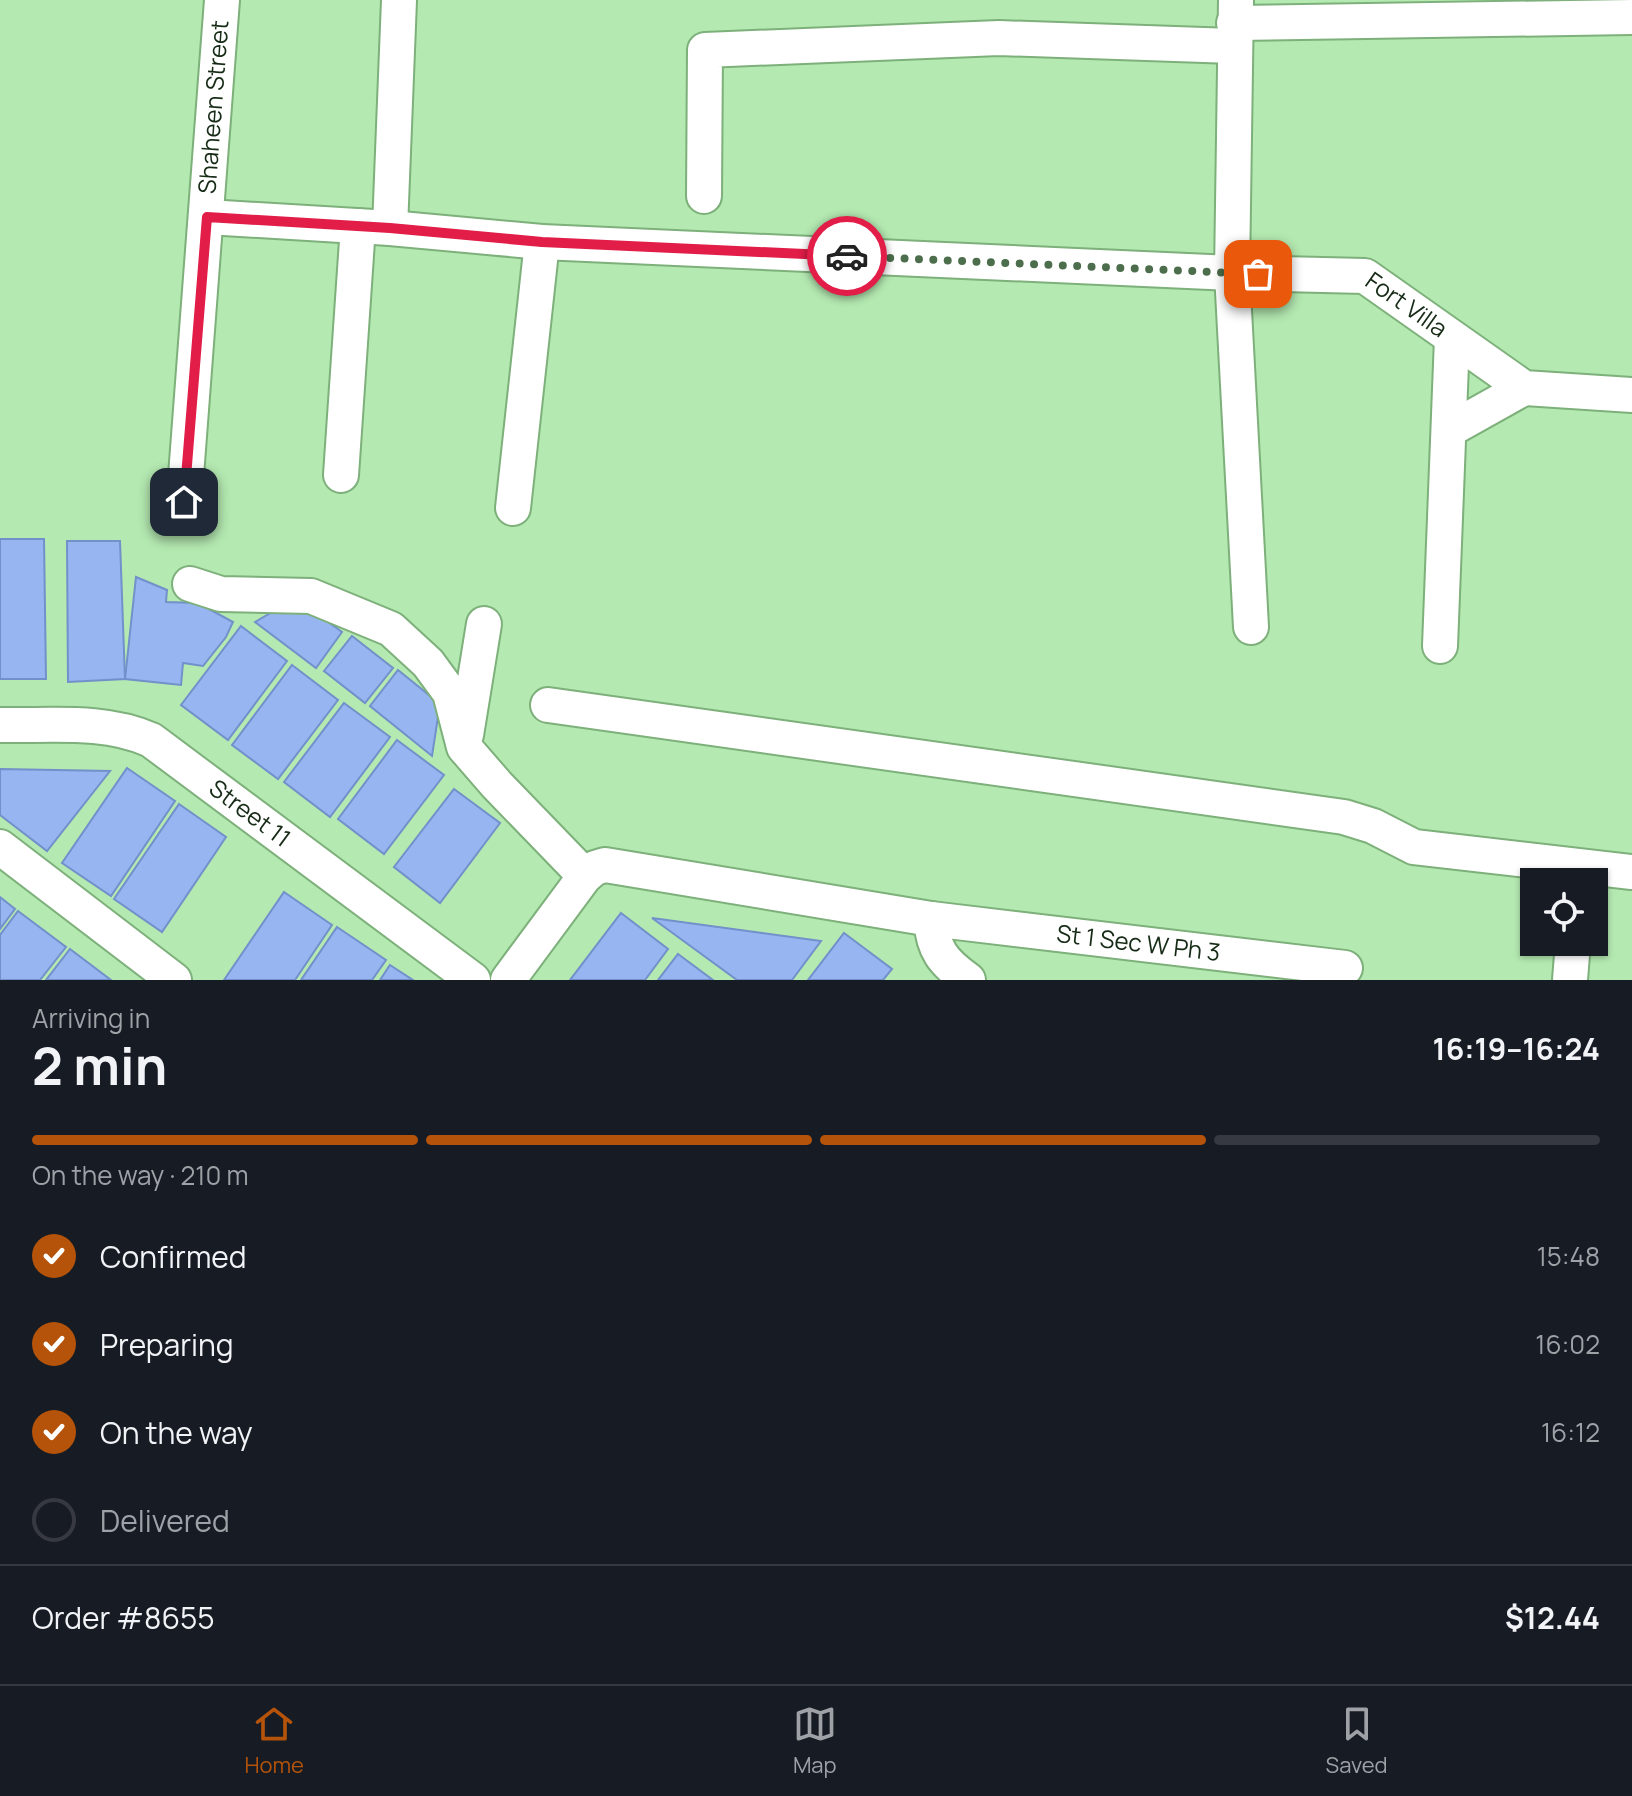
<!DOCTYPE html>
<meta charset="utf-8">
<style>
:root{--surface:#171b24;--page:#20242c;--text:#f1f3f6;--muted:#9ea1a6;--line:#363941;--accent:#b45309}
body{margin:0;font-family:Manrope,sans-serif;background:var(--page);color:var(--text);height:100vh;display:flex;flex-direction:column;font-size:30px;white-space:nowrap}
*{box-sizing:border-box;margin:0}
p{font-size:26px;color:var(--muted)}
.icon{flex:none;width:44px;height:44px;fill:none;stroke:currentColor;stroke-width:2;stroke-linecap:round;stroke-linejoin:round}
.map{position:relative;height:980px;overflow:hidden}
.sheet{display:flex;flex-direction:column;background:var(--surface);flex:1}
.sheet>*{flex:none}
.tools{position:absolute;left:1520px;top:868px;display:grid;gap:16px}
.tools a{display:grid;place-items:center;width:88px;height:88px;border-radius:0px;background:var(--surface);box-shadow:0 2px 6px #0004;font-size:40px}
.pin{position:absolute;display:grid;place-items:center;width:68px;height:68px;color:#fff;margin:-34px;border-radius:16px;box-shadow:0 4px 12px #0006}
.courier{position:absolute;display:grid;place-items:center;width:80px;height:80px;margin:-40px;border:6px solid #e11d48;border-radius:50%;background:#fff;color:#222;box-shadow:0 2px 10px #0007}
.headline em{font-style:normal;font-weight:700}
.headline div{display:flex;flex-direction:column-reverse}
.headline{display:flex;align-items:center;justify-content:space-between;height:136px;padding:0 32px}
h1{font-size:52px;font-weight:700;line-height:60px}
.bar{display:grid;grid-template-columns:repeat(4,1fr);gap:12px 8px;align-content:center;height:96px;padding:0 32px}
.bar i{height:10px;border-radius:6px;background:var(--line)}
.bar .selected{background:var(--accent)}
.bar p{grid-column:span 4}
.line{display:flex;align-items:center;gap:20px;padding:0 32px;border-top:2px solid var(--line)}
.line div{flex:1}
ol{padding:0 32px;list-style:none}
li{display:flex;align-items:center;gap:24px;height:88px}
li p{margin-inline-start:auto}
li .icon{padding:8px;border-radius:50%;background:var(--accent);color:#fff;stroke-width:4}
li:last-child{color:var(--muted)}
li i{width:44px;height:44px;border:4px solid var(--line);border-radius:50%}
.dock{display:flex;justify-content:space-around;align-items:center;height:112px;border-top:2px solid var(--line);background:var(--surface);font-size:22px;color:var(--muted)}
.dock a{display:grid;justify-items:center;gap:4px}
.dock .selected{color:var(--accent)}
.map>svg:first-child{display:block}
</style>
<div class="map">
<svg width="1632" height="980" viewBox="0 0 1632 980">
<rect width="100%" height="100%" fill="#b4e9b1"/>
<!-- building -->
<g fill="#97b5f1" stroke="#7290ca" stroke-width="2">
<path d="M0 539H44L46 679H0Z"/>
<path d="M67 541H120L125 679 68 682Z"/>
<path d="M136 577 167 590 166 602 198 603 233 622 226 637 203 666 183 663 181 685 125 679Z"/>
<path d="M279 608 313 611 342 632 316 668 255 622Z"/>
<path d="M241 626 287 661 228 740 181 705Z"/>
<path d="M352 636 393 668 365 703 324 671Z"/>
<path d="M292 665 338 700 278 779 232 745Z"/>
<path d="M398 670 440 704 432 756 370 706Z"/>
<path d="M344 703 390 737 330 817 284 782Z"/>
<path d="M397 740 444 775 384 854 338 819Z"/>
<path d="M127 768 175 801 111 896 62 863Z"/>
<path d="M0 769 110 771 47 851 0 815Z"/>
<path d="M454 789 500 823 440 903 394 867Z"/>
<path d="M179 804 226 837 162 932 114 899Z"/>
<path d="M284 892 332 925 295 980H224Z"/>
<path d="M0 897 15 909 0 929Z"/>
<path d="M18 911 66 947 40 980H0V935Z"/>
<path d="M621 913 668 949 645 980H570Z"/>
<path d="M652 918 821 941 792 980H737Z"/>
<path d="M337 927 386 960 372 980H301Z"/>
<path d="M844 933 892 969 883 980H808Z"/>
<path d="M70 949 111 980H46Z"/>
<path d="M678 954 713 980H658Z"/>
<path d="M390 965 413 980H380Z"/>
</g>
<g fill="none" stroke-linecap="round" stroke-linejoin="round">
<!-- street casing -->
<g stroke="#7db07a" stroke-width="38">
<g id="street">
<path d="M1236 0 1232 273 1251 627"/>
<path d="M1234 23 1632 17"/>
<path d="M704 196 705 50 999 38 1233 46"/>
<path id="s1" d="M207 217 390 228 542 242 1232 273 1365 276 1524 388 1632 395"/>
<path d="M390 228 399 0"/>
<path d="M1449 430 1524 388"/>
<path d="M341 475 358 226"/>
<path id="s2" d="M184 502 222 0"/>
<path d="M513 508 542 242"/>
<path d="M190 584 221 594 311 596 391 629 428 663 450 693 464 747 497 785 585 876"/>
<path d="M1440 646 1452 338"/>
<path d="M548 705 1344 817 1373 826 1414 847 1632 872"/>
<path id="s3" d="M0 725C50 726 105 719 151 740L473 980"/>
<path d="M466 735 484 624"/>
<path d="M0 847 174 980"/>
<path d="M931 919C933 950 943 962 968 980"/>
<path id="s4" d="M508 980 585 876 595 868 605 865 931 919 1345 968"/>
<path d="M1570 980 1573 942"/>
</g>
</g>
<!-- street -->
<use href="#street" stroke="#fff" stroke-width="34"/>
</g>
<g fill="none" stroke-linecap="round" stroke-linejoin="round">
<!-- done -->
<path stroke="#4d6e4c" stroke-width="8" stroke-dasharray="0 14.4" d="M847 256 1258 274"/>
<!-- route -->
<path stroke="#e11d48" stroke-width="10" d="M184 502 207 217 390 228 542 242 847 256"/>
</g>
<g text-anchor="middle" stroke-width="8" stroke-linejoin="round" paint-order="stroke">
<!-- street labels -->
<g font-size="24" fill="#162b16" stroke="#b4e9b1">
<text dy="8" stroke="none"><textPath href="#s2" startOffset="396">Shaheen Street</textPath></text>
<text dy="8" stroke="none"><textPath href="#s1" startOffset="1210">Fort Villa</textPath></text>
<text dy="8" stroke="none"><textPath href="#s3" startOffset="276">Street 11</textPath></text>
<text dy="8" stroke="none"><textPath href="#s4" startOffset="692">St 1 Sec W Ph 3</textPath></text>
</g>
</g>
</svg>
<div class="tools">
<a><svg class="icon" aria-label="locate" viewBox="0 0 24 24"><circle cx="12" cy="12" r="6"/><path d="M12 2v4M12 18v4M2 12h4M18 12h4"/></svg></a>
</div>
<div class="pin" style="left:1258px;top:274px;background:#ea580c"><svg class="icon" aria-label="bag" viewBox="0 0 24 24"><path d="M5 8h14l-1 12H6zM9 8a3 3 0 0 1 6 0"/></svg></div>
<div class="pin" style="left:184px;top:502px;background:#1f2937"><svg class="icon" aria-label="home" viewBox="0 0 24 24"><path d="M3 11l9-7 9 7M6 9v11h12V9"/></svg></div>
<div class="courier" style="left:847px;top:256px"><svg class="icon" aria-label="car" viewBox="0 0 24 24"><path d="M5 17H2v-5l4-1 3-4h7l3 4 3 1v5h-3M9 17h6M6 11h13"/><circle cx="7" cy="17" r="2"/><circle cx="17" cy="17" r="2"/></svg></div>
</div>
<section class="sheet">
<div class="headline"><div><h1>2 min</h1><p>Arriving in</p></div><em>16:19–16:24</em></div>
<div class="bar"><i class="selected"></i><i class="selected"></i><i class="selected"></i><i></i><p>On the way · 210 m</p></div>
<ol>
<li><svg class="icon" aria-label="check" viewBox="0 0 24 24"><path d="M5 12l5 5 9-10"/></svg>Confirmed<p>15:48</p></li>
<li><svg class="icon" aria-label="check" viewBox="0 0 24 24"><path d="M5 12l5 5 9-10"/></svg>Preparing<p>16:02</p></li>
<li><svg class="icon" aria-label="check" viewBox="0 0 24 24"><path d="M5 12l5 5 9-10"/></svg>On the way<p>16:12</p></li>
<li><i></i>Delivered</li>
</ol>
<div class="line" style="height:104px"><div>Order #8655</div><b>$12.44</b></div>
</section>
<nav class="dock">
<a class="selected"><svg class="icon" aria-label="home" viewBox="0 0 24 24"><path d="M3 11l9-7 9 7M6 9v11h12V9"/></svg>Home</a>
<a><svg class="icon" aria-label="map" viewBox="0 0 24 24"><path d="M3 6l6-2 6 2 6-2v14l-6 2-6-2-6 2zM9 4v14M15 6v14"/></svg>Map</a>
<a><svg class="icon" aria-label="saved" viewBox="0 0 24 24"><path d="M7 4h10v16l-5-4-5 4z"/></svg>Saved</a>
</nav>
